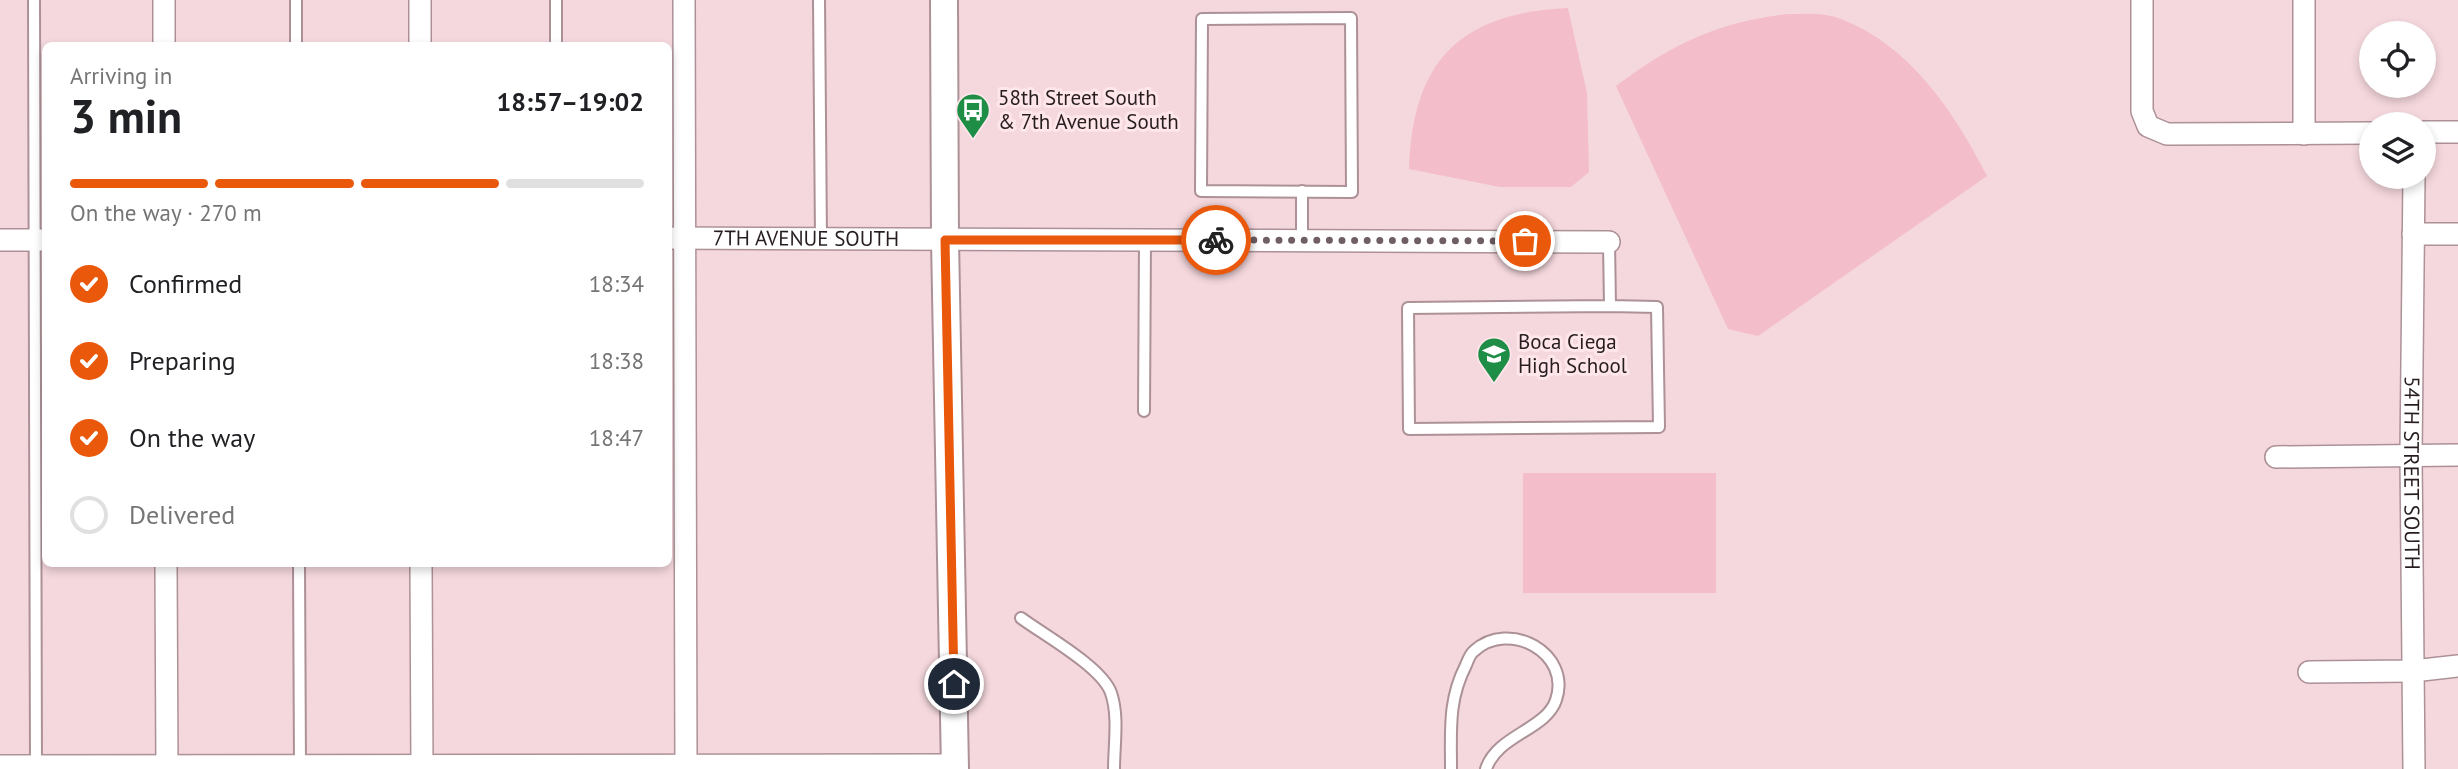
<!DOCTYPE html>
<meta charset="utf-8">
<style>
:root{--surface:#fff;--page:#f2f2f2;--text:#202124;--muted:#757577;--line:#e0e0e0;--accent:#ea580c}
body{margin:0;font-family:"PT Sans",sans-serif;background:var(--page);color:var(--text);height:100vh;display:flex;flex-direction:column;font-size:26px;white-space:nowrap}
*{box-sizing:border-box;margin:0}
p{font-size:23px;color:var(--muted)}
.icon{flex:none;width:38px;height:38px;fill:none;stroke:currentColor;stroke-width:2;stroke-linecap:round;stroke-linejoin:round}
.map{position:relative;flex:1;overflow:hidden}
.drawer{position:absolute;left:42px;top:42px;width:630px;height:525px;display:flex;flex-direction:column;background:var(--surface);border-radius:10px;box-shadow:0 4px 10px #0003}
.drawer>*{flex:none}
.tools{position:absolute;left:2359px;top:21px;display:grid;gap:14px}
.tools a{display:grid;place-items:center;width:77px;height:77px;border-radius:50%;background:var(--surface);box-shadow:0 4px 10px #0003;font-size:35px}
.pin{position:absolute;display:grid;place-items:center;width:60px;height:60px;color:#fff;margin:-30px;border:4px solid #fff;border-radius:50%;box-shadow:0 2px 7px #0007}
.courier{position:absolute;display:grid;place-items:center;width:70px;height:70px;margin:-35px;border:5px solid #ea580c;border-radius:50%;background:#fff;color:#222;box-shadow:0 2px 9px #0007}
.summary em{font-style:normal;font-weight:800}
.summary div{display:flex;flex-direction:column-reverse}
.summary{display:flex;align-items:center;justify-content:space-between;height:119px;padding:0 28px}
h1{font-size:46px;font-weight:800;line-height:52px}
.bar{display:grid;grid-template-columns:repeat(4,1fr);gap:10px 7px;align-content:center;height:84px;padding:0 28px}
.bar i{height:9px;border-radius:5px;background:var(--line)}
.bar .current{background:var(--accent)}
.bar p{grid-column:span 4}
ol{padding:0 28px;list-style:none}
li{display:flex;align-items:center;gap:21px;height:77px}
li p{margin-inline-start:auto}
li .icon{padding:7px;border-radius:50%;background:var(--accent);color:#fff;stroke-width:4}
li:last-child{color:var(--muted)}
li i{width:38px;height:38px;border:4px solid var(--line);border-radius:50%}
.map>svg:first-child{display:block}
</style>
<div class="map">
<svg width="2458" height="769" viewBox="0 0 2458 769">
<rect width="100%" height="100%" fill="#f5d8de"/>
<!-- green -->
<g fill="#f3bdc9">
<path d="M1568 8 1587 93 1589 172 1571 187H1500L1409 169C1412 61 1460 13 1568 8Z"/>
<path d="M1788 14C1805 14 1824 12 1841 19 1911 46 1954 112 1987 176L1758 336 1728 329 1616 86C1672 44 1717 22 1788 14Z"/>
<rect x="1523" y="473" width="193" height="120"/>
</g>
<g fill="none" stroke-linecap="round" stroke-linejoin="round">
<!-- service casing -->
<g stroke="#ac9197" stroke-width="14">
<g id="service">
<path d="M34 0 36 769"/>
<path d="M296 0V46"/>
<path d="M556 0V46"/>
<path d="M819 0 821 239"/>
<path d="M1351 18 1352 192 1201 191 1202 19Z"/>
<path d="M1302 240V191"/>
<path d="M1609 242 1610 306 1657 307 1659 427 1409 429 1408 308 1610 306"/>
<path d="M1144 411 1145 240"/>
<path d="M299 564 300 767"/>
<path d="M1021 618C1044 635 1102 667 1111 693 1119 716 1114 745 1114 769"/>
<path d="M1451 769C1451 730 1448 700 1466 665 1468 660 1470 654 1474 651 1509 619 1572 653 1556 700 1546 730 1497 735 1486 769"/>
</g>
</g>
<!-- minor casing -->
<g stroke="#ac9197" stroke-width="24">
<g id="minor">
<path d="M164 0V46"/>
<path d="M684 0 686 769"/>
<path d="M2142 0V111L2148 126 2167 134 2371 133"/>
<path d="M2304 0V134"/>
<path d="M420 46V0"/>
<path d="M2424 132H2458"/>
<path id="s1" d="M2414 177 2411 455 2414 769"/>
<path d="M2413 234H2458"/>
<path id="s2" d="M668 238 1609 242"/>
<path d="M0 240H46"/>
<path d="M2276 457 2458 455"/>
<path d="M166 564 167 769"/>
<path d="M421 564 422 769"/>
<path d="M2309 672 2413 671 2458 666"/>
<path d="M0 766 955 765"/>
</g>
</g>
<!-- tertiary casing -->
<g stroke="#ac9197" stroke-width="30">
<path id="tertiary" d="M944 0 945 240 955 769"/>
</g>
<!-- service -->
<use href="#service" stroke="#fff" stroke-width="10"/>
<!-- minor -->
<use href="#minor" stroke="#fff" stroke-width="21"/>
<!-- tertiary -->
<use href="#tertiary" stroke="#fff" stroke-width="26"/>
</g>
<g fill="none" stroke-linecap="round" stroke-linejoin="round">
<!-- done -->
<path stroke="#6f5e62" stroke-width="7" stroke-dasharray="0 12.6" d="M1216 240 1525 241"/>
<!-- route -->
<path stroke="#ea580c" stroke-width="9" d="M954 684 945 240H1216"/>
</g>
<!-- icons -->
<defs>
<g id="bus-pin" transform="scale(1.75)"><path d="M0 17L-7.5 6A9.5 9.5 0 1 1 7.5 6Z" fill="#1e8e46" stroke="#fee6eb"/><path d="M-5-6H5V4H4V6H2V4H-2V6H-4V4H-5ZM-3.5-4V0h7V-4ZM-3.5 1.2v1.5H-2V1.2ZM2 1.2v1.5H3.5V1.2Z" fill="#fff"/></g>
<g id="school-pin" transform="scale(1.75)"><path d="M0 17L-7.5 6A9.5 9.5 0 1 1 7.5 6Z" fill="#1e8e46" stroke="#fee6eb"/><path d="M0-5L7-2L0 1L-7-2ZM-4 1L0 2.5L4 1V4Q0 6-4 4Z" fill="#fff"/></g>
</defs>
<g fill-rule="evenodd">
<use href="#bus-pin" x="973" y="110"/>
<use href="#school-pin" x="1494" y="354"/>
</g>
<g text-anchor="middle" stroke-width="6" stroke-linejoin="round" paint-order="stroke">
<!-- poi labels -->
<g font-size="21" fill="#271d1f" stroke="#fee6eb" text-anchor="start">
<text x="998" y="105">58th Street South<tspan x="998" dy="24">&amp; 7th Avenue South</tspan></text>
<text x="1518" y="349">Boca Ciega<tspan x="1518" dy="24">High School</tspan></text>
</g>
<!-- street labels -->
<g font-size="21" fill="#271d1f" stroke="#fee6eb">
<text dy="7" stroke="none"><textPath href="#s2" startOffset="138">7TH AVENUE SOUTH</textPath></text>
<text dy="7" stroke="none"><textPath href="#s1" startOffset="296">54TH STREET SOUTH</textPath></text>
</g>
</g>
</svg>
<div class="tools">
<a><svg class="icon" aria-label="locate" viewBox="0 0 24 24"><circle cx="12" cy="12" r="6"/><path d="M12 2v4M12 18v4M2 12h4M18 12h4"/></svg></a>
<a><svg class="icon" aria-label="layers" viewBox="0 0 24 24"><path d="M12 4l9 5-9 5-9-5zM3 14l9 5 9-5"/></svg></a>
</div>
<div class="pin" style="left:1525px;top:241px;background:#ea580c"><svg class="icon" aria-label="bag" viewBox="0 0 24 24"><path d="M5 8h14l-1 12H6zM9 8a3 3 0 0 1 6 0"/></svg></div>
<div class="pin" style="left:954px;top:684px;background:#1f2937"><svg class="icon" aria-label="home" viewBox="0 0 24 24"><path d="M3 11l9-7 9 7M6 9v11h12V9"/></svg></div>
<div class="courier" style="left:1216px;top:240px"><svg class="icon" aria-label="bike" viewBox="0 0 24 24"><circle cx="6" cy="16" r="4"/><circle cx="18" cy="16" r="4"/><path d="M6 16l4-8h5l3 8M10 8l3 8H6M13 5h3"/></svg></div>
<section class="drawer">
<div class="summary"><div><h1>3 min</h1><p>Arriving in</p></div><em>18:57–19:02</em></div>
<div class="bar"><i class="current"></i><i class="current"></i><i class="current"></i><i></i><p>On the way · 270 m</p></div>
<ol>
<li><svg class="icon" aria-label="check" viewBox="0 0 24 24"><path d="M5 12l5 5 9-10"/></svg>Confirmed<p>18:34</p></li>
<li><svg class="icon" aria-label="check" viewBox="0 0 24 24"><path d="M5 12l5 5 9-10"/></svg>Preparing<p>18:38</p></li>
<li><svg class="icon" aria-label="check" viewBox="0 0 24 24"><path d="M5 12l5 5 9-10"/></svg>On the way<p>18:47</p></li>
<li><i></i>Delivered</li>
</ol>
</section>
</div>
